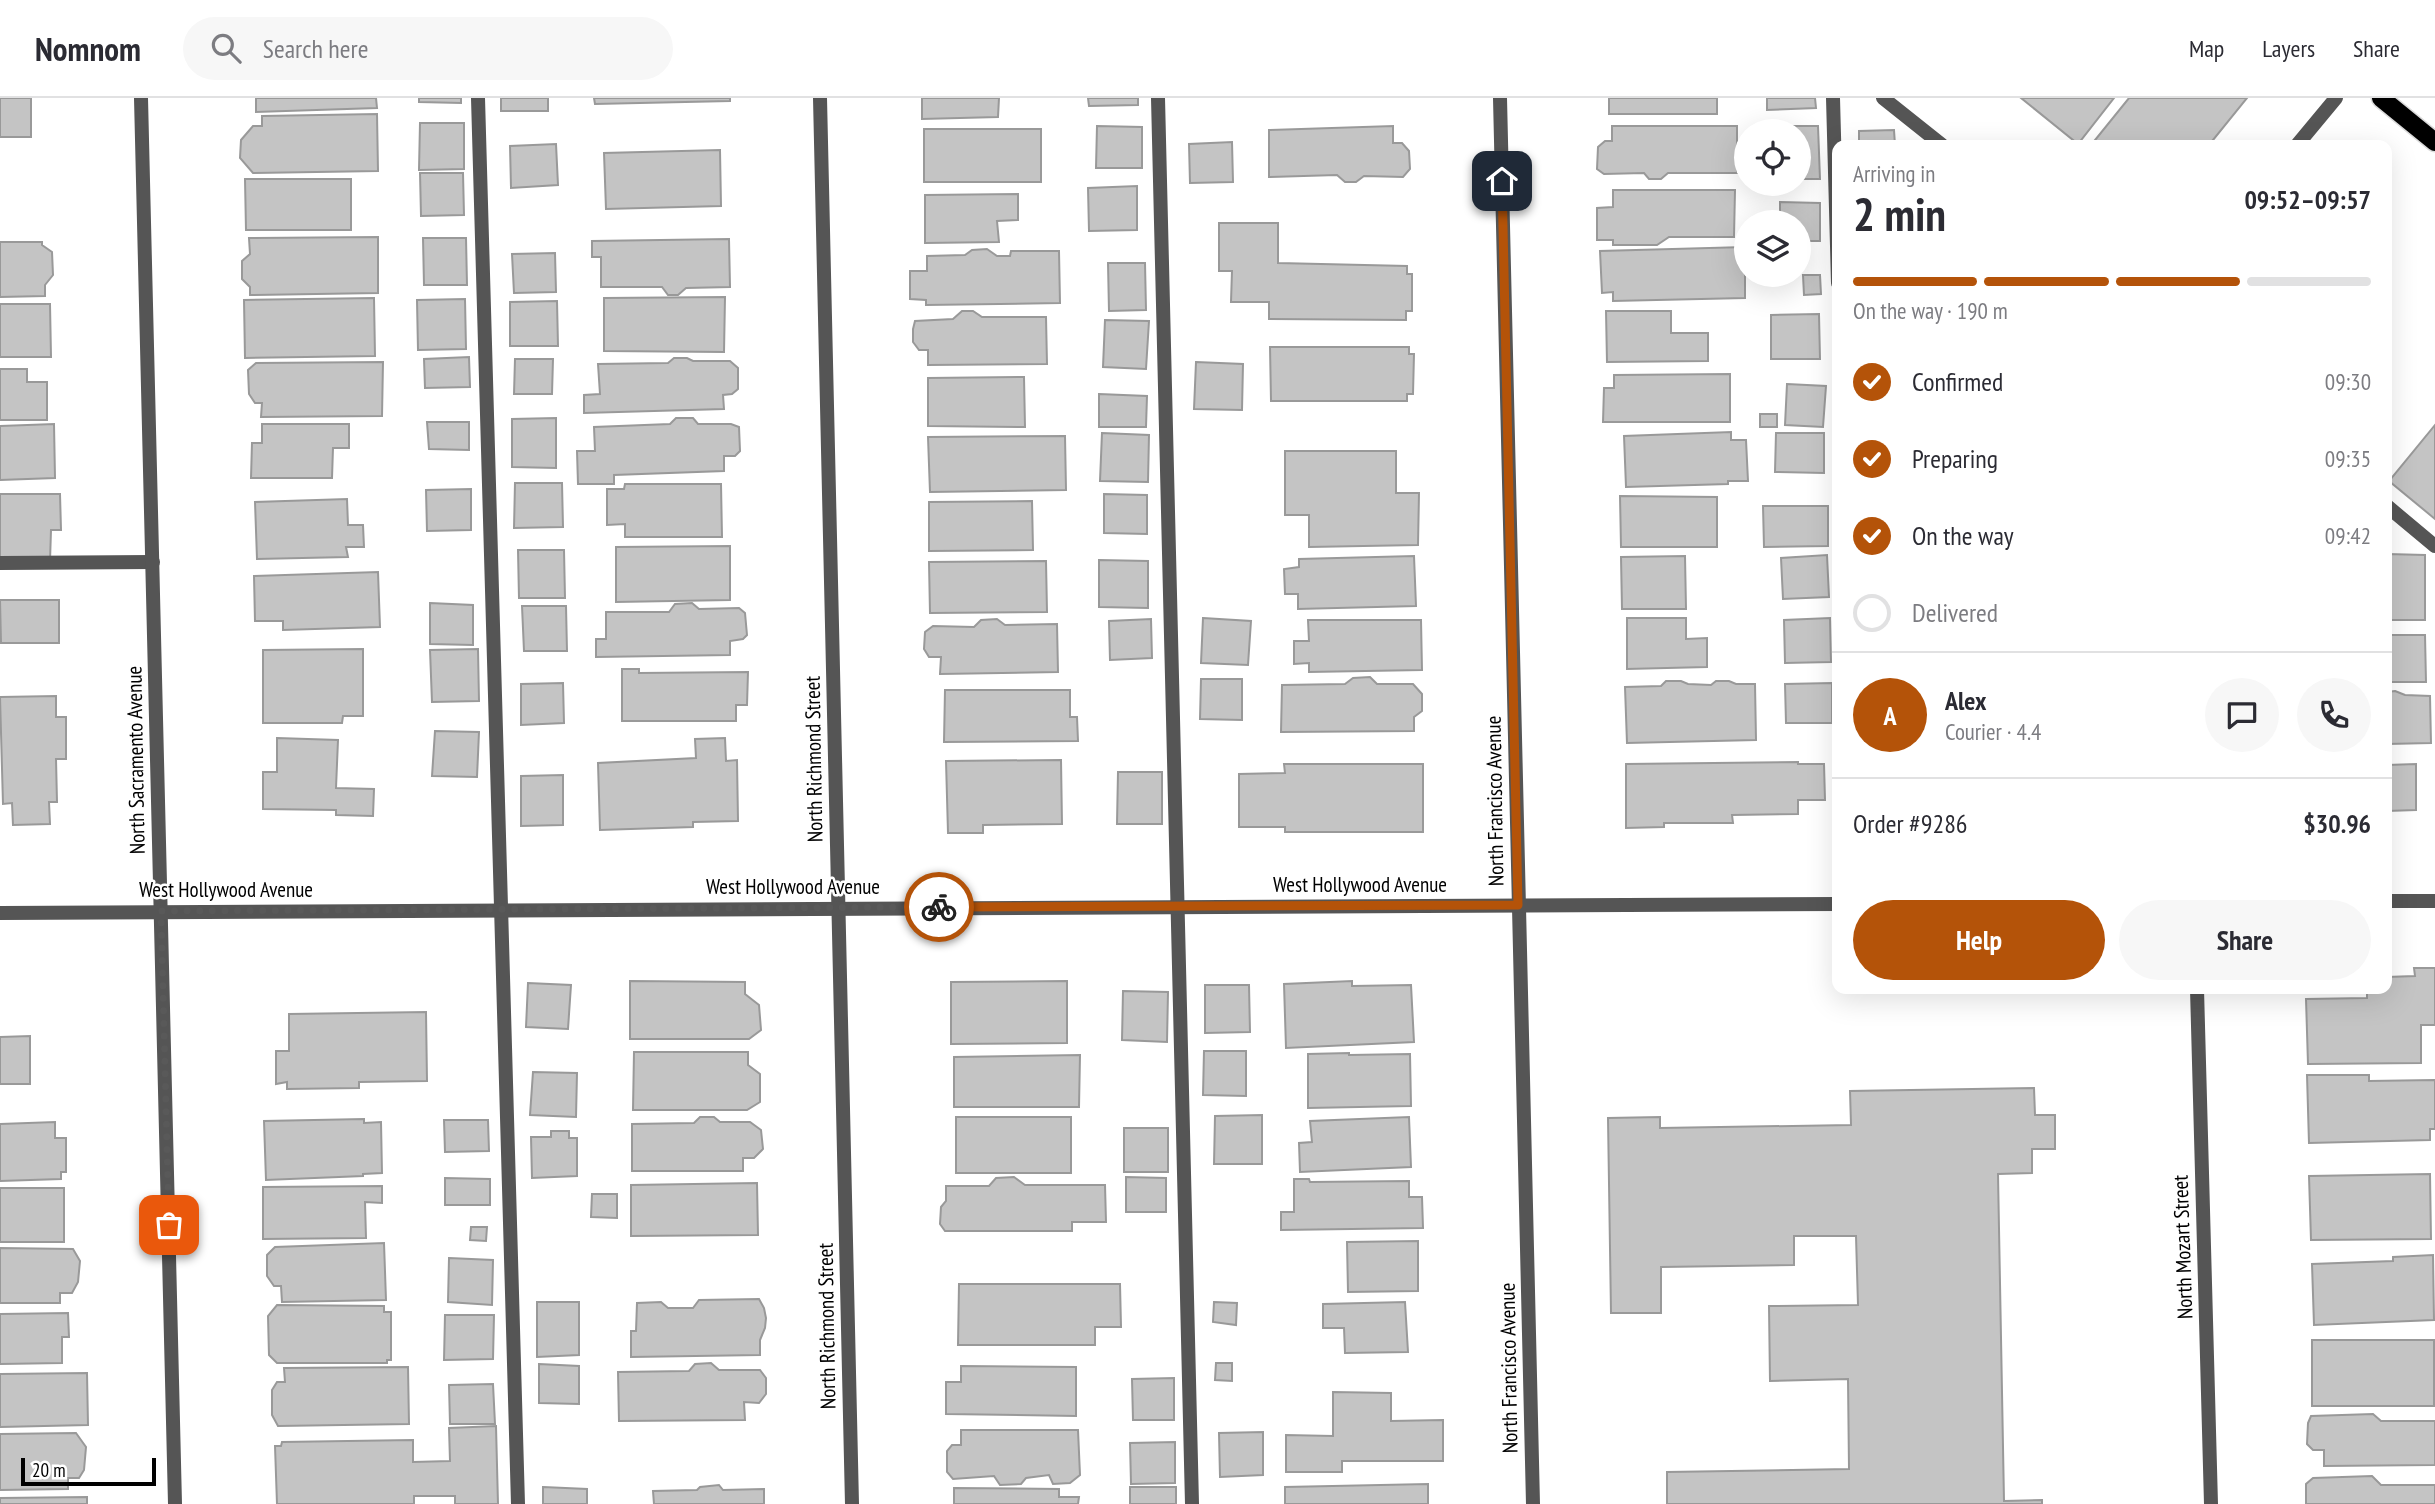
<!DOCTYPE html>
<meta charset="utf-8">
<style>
:root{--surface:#fff;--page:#f7f7f7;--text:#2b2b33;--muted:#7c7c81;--line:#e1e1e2;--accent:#b45309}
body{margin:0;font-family:"PT Sans Narrow",sans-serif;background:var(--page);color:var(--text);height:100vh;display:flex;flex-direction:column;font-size:26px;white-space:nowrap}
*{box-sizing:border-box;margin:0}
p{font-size:23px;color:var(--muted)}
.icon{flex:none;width:38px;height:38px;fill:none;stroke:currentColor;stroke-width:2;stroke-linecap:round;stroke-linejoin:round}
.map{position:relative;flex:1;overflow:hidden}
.sheet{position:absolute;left:1832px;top:42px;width:560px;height:854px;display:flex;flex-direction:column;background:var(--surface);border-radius:14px;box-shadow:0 7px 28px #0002}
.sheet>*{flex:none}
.controls{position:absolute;left:1734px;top:21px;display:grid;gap:14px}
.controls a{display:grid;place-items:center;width:77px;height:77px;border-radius:50%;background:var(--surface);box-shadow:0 7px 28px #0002;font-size:35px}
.scale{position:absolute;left:21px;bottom:18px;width:135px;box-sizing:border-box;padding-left:7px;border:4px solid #000;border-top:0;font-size:19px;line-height:24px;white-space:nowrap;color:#000;-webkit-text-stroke:5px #fff;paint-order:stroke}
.pin{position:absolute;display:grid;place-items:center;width:60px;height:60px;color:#fff;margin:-30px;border-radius:14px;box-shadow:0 4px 10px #0006}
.courier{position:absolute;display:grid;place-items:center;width:70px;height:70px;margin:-35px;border:5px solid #b45309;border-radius:50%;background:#fff;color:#222;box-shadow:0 2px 9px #0007}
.overview em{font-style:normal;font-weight:800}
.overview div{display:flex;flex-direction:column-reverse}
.overview{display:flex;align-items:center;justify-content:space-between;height:119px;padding:0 21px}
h1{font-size:46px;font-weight:800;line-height:52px}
.bar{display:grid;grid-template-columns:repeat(4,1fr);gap:10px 7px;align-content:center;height:84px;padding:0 21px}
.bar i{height:9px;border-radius:5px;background:var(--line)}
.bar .active{background:var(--accent)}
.bar p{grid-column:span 4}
.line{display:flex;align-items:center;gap:18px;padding:0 21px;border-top:2px solid var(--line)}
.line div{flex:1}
.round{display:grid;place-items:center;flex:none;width:74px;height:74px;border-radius:37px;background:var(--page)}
ol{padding:0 21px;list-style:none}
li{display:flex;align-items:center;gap:21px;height:77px}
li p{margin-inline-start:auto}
li .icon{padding:7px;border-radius:50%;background:var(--accent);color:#fff;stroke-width:4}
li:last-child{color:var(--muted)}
li i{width:38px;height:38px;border:4px solid var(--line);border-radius:50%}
.button{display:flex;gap:14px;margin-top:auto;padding:14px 21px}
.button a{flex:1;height:80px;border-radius:42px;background:var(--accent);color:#fff;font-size:28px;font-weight:800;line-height:80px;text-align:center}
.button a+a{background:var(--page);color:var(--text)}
header{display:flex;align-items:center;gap:42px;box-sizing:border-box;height:98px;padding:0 35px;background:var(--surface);border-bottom:2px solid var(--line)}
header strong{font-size:33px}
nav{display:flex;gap:38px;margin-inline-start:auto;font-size:24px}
.search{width:490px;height:63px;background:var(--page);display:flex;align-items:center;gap:18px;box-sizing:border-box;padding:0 24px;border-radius:38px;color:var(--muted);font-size:26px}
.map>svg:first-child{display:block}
</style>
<header>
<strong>Nomnom</strong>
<div class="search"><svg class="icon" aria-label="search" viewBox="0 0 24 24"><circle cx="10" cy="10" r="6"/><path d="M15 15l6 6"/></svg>Search here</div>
<nav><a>Map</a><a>Layers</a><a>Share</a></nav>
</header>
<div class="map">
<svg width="2435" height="1406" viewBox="0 0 2435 1406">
<rect width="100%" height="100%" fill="#fff"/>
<!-- building -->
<g fill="#c4c4c4" stroke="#999" stroke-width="2">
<rect x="0" y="0" width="31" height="39"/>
<path d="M256 0H376L377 10 256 14Z"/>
<path d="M419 0H461V5L419 4Z"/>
<rect x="501" y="0" width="47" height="13"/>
<path d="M594 0H730V3L595 6Z"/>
<path d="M922 0H999L998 19 922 21Z"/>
<path d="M1088 0H1138V7L1089 8Z"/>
<rect x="1609" y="0" width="108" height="16"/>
<path d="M1767 0H1815L1816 10 1767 12Z"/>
<path d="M2021 0H2114L2078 46Z"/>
<path d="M2129 0H2247L2209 47H2091Z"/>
<path d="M377 16 378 73 253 75 240 60 241 42 253 28H262V18Z"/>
<path d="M420 25H464V71L419 72Z"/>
<path d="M1097 28 1142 29V70H1096Z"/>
<path d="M1393 28V45H1402L1409 53 1410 71 1403 79 1364 78 1356 84H1345L1337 77 1269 79V32Z"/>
<path d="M1612 28H1737V75H1668L1661 81H1649L1644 75 1604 76 1597 71 1598 49 1605 43H1612Z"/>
<path d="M1775 28H1818L1820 81H1799V33H1775Z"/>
<rect x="924" y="31" width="117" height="53"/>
<path d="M1894 32 1895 47H1859V33Z"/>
<path d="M1232 44 1233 84 1190 85 1189 46Z"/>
<path d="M556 46 558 87 511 90 510 48Z"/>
<path d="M720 52 721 108 606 111 604 55Z"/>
<path d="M420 75H463L464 117 421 118Z"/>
<path d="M245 81H351V132H246Z"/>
<path d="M1137 88V132L1089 133 1088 90Z"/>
<path d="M1613 92H1735L1734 139H1669L1657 147H1613V142H1597V110L1613 109Z"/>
<path d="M1018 96V122L997 123 999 144 925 145V97Z"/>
<path d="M1780 104 1820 105V143H1799V124H1780Z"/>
<path d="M1219 125H1278V165L1407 168V176H1412V213H1406V222L1269 221V204H1231L1232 173H1219Z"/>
<path d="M378 139V195L250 197V189L242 181V163L250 156 249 140Z"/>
<path d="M423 140H466L467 187H424Z"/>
<path d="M729 141 730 189 686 190 678 197H668L662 189H601V159H592V143Z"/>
<path d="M0 144H42V147L52 154 53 177 45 187V198L0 199Z"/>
<path d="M1745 149V200L1613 203V194L1602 195 1600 153Z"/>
<path d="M987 151 997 158H1010L1011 153H1059L1060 205 926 207V202L910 201V173H927V158L965 157 972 152Z"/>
<path d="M555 155 556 194 514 195 512 156Z"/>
<path d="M1108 165H1145L1146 212 1109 213Z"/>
<path d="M1803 177H1820L1821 196 1804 197Z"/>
<path d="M725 199 724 254 604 253V200Z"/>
<path d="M374 200 375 258 245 260 244 202Z"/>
<path d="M465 201 466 251 418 252 417 202Z"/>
<path d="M557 203 558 248H510V204Z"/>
<path d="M0 206H50L51 259H0Z"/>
<path d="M962 213H973L982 219H1046L1047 266 928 267V252H919L913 244V231L915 223 953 221Z"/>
<path d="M1606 213H1671V235H1708V263L1607 264Z"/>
<path d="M1819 216 1820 261H1771V217Z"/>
<path d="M1105 222 1149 223 1146 271 1103 269Z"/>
<path d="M1270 249H1409V256H1414L1413 296H1407V303H1271Z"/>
<path d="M469 259 470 289 425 290 424 261Z"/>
<path d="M674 260H687L693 263H730L738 270V291L732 296 723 297 724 311 584 315V297L600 296 598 266 668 265Z"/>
<path d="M515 261H553L552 296H514Z"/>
<path d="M383 264 382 318 261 319 262 305H255L249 296 248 272 256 265Z"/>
<path d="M1196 264 1243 266 1242 312 1194 311Z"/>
<path d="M0 271H27V284H47V322H0Z"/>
<path d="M1730 276V324H1603L1604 290H1614V277Z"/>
<path d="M1024 279 1025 329 928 328V280Z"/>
<path d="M1787 286 1826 288 1823 329 1785 327Z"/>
<path d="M1099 296 1147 298 1146 329H1099Z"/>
<rect x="1760" y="316" width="17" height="13"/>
<path d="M556 320V370L512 369V321Z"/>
<path d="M676 320H693L698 326H731L739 329 740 353 735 358H724V373L614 377V386H578L577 353H595L594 329 670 326Z"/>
<path d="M427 324H469V352L429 351Z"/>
<path d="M54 326 55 380 0 382V328Z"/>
<path d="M262 326H349V350H333L332 380H251L252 345H262Z"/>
<path d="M2435 327V421L2389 383Z"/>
<path d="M1731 334V342H1746L1748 383H1728V386L1626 389 1624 338Z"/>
<path d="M1102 335 1149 337 1148 384 1100 383Z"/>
<path d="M1776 335H1824V375L1775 374Z"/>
<path d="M1065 338 1066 392 930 394 928 339Z"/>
<path d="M1285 353H1396V395H1419L1418 447 1309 449V417H1285Z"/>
<path d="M515 385H562L563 429 514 430Z"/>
<path d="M625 386H721L722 439H625V426L607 427V391H624Z"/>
<path d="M471 391V432L427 433 426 392Z"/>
<path d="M0 396H60L61 432H51L50 463 0 462Z"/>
<path d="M1104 396 1147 397V436L1104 435Z"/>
<path d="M1620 398 1717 399V449H1621Z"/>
<path d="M347 401 348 427H363L364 449H346L348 459 257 461 255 404Z"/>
<path d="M1032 403 1033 452 929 453V404Z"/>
<path d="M1763 408H1828V448L1764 449Z"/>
<path d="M730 448V502L616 504V449Z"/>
<path d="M518 452H564L565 500H519Z"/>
<path d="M2387 456 2425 457V522H2387Z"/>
<path d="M1827 457 1829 499 1783 501 1781 460Z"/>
<path d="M1414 458 1416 508 1298 511V496H1285L1284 471 1299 469V461Z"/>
<path d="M1685 458 1686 511H1622L1621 459Z"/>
<path d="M1099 462 1148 463V510L1099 509Z"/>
<path d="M1046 463 1047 514 930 515 929 464Z"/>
<path d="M378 474 380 529 283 532V523H255L254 478Z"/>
<path d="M0 502H59V545H1Z"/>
<path d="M430 505 473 507V547L430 546Z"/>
<path d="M692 505 699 511 739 510 745 515 747 537 743 541 730 543V557L596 559V541H606V514H669L675 506Z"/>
<path d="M522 508H566L567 553H524Z"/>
<path d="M1203 520 1251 523 1248 567 1201 565Z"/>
<path d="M1627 520H1686V541L1707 540V569L1627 571Z"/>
<path d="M1830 520 1831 564 1785 565 1784 522Z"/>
<path d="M997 521 1005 527 1057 526 1058 574 940 576 941 559H929L924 551 925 534 933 528 974 529 981 522Z"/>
<path d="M1151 521 1152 560 1110 562 1109 523Z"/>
<path d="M1308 522H1421L1422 572 1309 574V565L1294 566V543H1309Z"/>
<path d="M2387 537H2425L2426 584H2387Z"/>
<path d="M363 551V618H343L342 625H263V552Z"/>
<path d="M478 551 479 603 432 604 430 552Z"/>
<path d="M622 571H639V575L748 574 747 607H736V623H622Z"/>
<path d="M1370 579 1377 586H1413L1422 596V613L1414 619V633L1281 634 1282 587 1345 586 1353 580Z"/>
<path d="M1201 581H1242V622L1200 621Z"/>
<path d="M1666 583H1681L1688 586 1711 587 1716 583H1729L1736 586H1755L1756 642 1627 645 1625 589 1661 588Z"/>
<path d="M563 585 564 625 521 627V586Z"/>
<path d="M1832 585V625H1786L1785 586Z"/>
<path d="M945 592H1070V619H1077L1078 643 944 644Z"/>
<path d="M2395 593 2405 597 2430 598 2431 645 2387 646V594Z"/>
<path d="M56 598V619H66V661H56L57 704H49L50 726 13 727 12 705 3 706 0 599Z"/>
<path d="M435 633 479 634 477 679 432 678Z"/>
<path d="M277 640 338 642 336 690 374 691 373 718 336 717V712L263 711V674H277Z"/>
<path d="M725 640 726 663 737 662 738 723 693 724V729L600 732 598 665 696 660 695 641Z"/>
<path d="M1061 662 1062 726 983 727V735H948L946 663Z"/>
<path d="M1798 664V666H1824L1825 702H1798V716L1732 717 1733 725H1664V729L1626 730V666Z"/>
<path d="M1284 666H1423V734H1285V729H1239V676L1285 675Z"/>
<path d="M2416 666V712L2387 713V667Z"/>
<path d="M1118 674H1162V726H1117Z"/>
<path d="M563 677V727L521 728V678Z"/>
<path d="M2414 870H2435V927H2421V965L2308 966 2306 901 2367 900V891H2387V879L2415 878Z"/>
<path d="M630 883 745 884V896L759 907 761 932 749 941H630Z"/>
<path d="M1067 883V945L951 946V884Z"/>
<path d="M1352 883V888L1411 887 1414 944 1286 950 1284 886Z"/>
<path d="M528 885 571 887 568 931 526 929Z"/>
<path d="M1205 887H1249L1250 934 1205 935Z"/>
<path d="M1123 893 1168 894 1167 944 1122 942Z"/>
<path d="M426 914 427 983 359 984V990L287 991V984L276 986V953H289V916Z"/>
<path d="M30 938V986H0V939Z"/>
<path d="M1204 953H1246V998L1203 997Z"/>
<path d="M634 954H748V967L760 976V1004L747 1012H633Z"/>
<path d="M1349 955V957L1410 956 1411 1008 1308 1010V956Z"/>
<path d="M1080 957 1079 1009H954V959Z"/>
<path d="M533 974 577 975 576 1019 530 1017Z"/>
<path d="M2307 977H2369V983L2435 982V1031H2430V1042L2309 1045Z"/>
<path d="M2034 990 2035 1017H2055V1051H2032V1075L1998 1076 2004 1403 2042 1402V1406H1667V1374L1849 1371 1848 1281 1770 1283 1769 1208 1858 1207 1856 1138H1794V1167L1661 1169V1215H1611L1608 1020 1660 1019V1030L1851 1027 1850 993Z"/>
<path d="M1262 1017V1066H1214L1215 1018Z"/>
<path d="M700 1019H714L720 1024H750L761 1032 763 1051 754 1060H743V1073H632V1026L694 1025Z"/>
<rect x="956" y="1019" width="115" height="56"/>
<path d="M1409 1019 1411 1069 1300 1074 1299 1045 1312 1044 1310 1023Z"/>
<path d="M364 1021V1025L381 1024 382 1075 363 1076V1078L266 1082 264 1023Z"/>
<path d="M444 1022H488L489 1053 445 1054Z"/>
<path d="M55 1024V1040H66V1074H61V1081L0 1083V1026Z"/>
<rect x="1124" y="1030" width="44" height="44"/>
<path d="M551 1033H569V1040H577V1078L532 1080 531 1039H551Z"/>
<path d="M2430 1076 2431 1141 2311 1142 2309 1078Z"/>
<path d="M1014 1079 1025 1087H1105L1106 1124H1072V1133H945L940 1126 941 1109 946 1103V1088H989L996 1080Z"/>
<path d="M1126 1079 1166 1080V1114H1126Z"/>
<path d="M445 1080 490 1081V1107H445Z"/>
<path d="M1294 1081H1309L1310 1084 1409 1083V1099H1422L1423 1130 1281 1132V1114H1294Z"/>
<path d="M757 1085 758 1137 631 1138V1087Z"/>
<path d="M382 1088V1105L365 1104 366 1140 263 1141V1089Z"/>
<rect x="0" y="1090" width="64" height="54"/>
<path d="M592 1096H617V1120L591 1119Z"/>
<path d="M471 1129H487L486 1143 470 1142Z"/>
<path d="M1418 1143V1193L1348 1194 1347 1144Z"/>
<path d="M384 1145 386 1202 282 1204 281 1188H274L267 1178V1157L275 1149Z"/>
<path d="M0 1150 73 1151 80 1163 78 1184 72 1195H60V1205H0Z"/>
<path d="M2433 1157 2434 1222 2314 1227 2312 1166 2393 1163V1159Z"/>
<path d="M449 1160 493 1162 492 1207 448 1204Z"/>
<path d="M959 1186H1120L1121 1229H1095V1247H958Z"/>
<path d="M759 1201 764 1210 766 1220 765 1230 760 1242V1257L631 1259V1233H636L637 1205 661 1204 668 1210H693L699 1202Z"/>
<path d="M537 1204H579V1257L537 1259Z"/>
<path d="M1214 1204 1237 1205 1236 1227 1213 1224Z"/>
<path d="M1405 1204 1408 1254 1345 1255 1344 1230H1323V1206Z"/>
<path d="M277 1207 384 1208V1214H391V1262H387V1265H277L269 1257 268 1218Z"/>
<path d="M68 1215 69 1239H62V1265L0 1266V1216Z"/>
<path d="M445 1217H494L493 1261 444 1262Z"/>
<rect x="2312" y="1242" width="122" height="66"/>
<path d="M711 1265 719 1272H760L766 1280V1296L759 1305 744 1304 745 1322 619 1323 618 1274 689 1273 695 1266Z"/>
<path d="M1216 1265H1232V1283L1215 1282Z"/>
<path d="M539 1266 579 1268V1306L539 1305Z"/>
<path d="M961 1268 1076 1269V1318L946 1316V1284H961Z"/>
<path d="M408 1269 409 1326 278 1328 272 1317V1292L277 1284H285L284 1270Z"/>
<path d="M87 1275 88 1327 0 1329V1276Z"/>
<path d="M1174 1280V1322H1133L1132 1281Z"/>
<path d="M493 1286 495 1326H450L449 1287Z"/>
<path d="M1333 1294 1391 1295V1323L1443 1322V1363H1342V1374H1286V1337L1333 1338Z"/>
<path d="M2373 1316 2381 1323H2435V1367L2324 1368V1352H2313L2307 1346 2308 1325 2311 1318Z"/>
<path d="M496 1328 498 1406H455V1398H414V1406H277L275 1348H281L282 1344 413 1342V1364L450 1363 449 1330Z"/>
<path d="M961 1332H1078L1080 1377 1070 1385 1053 1386 1049 1377 1026 1380 1021 1386 1000 1387 994 1378 953 1381 947 1374V1353L952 1347H961Z"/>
<path d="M1263 1334V1377L1220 1379 1219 1335Z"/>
<path d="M76 1335 86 1349 84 1372 79 1380H68V1391L0 1392V1336Z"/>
<path d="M1175 1344V1385L1131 1386 1130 1345Z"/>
<path d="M2372 1378 2381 1387H2435V1406H2306V1386L2313 1380Z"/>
<path d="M1428 1386V1406H1285V1389Z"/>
<path d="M719 1387 723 1392 764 1391V1406H654L653 1393 697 1392 700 1389Z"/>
<path d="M543 1389 587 1391V1406H543Z"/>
<rect x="1130" y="1389" width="46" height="17"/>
<path d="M954 1390 1059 1391V1399H1079L1078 1406H954Z"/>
<path d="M87 1399V1406H0V1400Z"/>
</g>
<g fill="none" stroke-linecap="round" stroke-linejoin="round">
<!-- primary casing -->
<g stroke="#dbdbdb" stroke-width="21">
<path id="primary" d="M2381 0 2435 44"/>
</g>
<!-- lane -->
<g stroke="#555" stroke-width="14">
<path d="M478 0 518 1406"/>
<path d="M1158 0 1192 1406"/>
<path d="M1833 0 1838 185"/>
<path d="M1883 0 1942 47"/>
<path d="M2387 408 2435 448"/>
<path d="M0 465 153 464"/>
</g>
<!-- street -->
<g stroke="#555" stroke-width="14">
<path d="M141 0 175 1406"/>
<path d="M820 0 852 1406"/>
<path d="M1500 0 1533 1406"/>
<path d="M2297 47 2336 0"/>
<path d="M2387 803H2435"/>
<path d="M0 815 1838 806"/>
<path d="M2197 891 2211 1406"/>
</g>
<!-- primary -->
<use href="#primary" stroke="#000" stroke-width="18"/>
</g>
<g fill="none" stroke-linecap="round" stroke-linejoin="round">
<!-- done -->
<path stroke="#595959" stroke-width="7" stroke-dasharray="0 12.6" d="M169 1127 161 813 939 809"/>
<!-- route -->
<path stroke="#b45309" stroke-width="9" d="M939 809 1518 807 1502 83"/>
</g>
<g text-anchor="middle" stroke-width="5" stroke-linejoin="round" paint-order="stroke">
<!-- street labels -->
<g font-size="21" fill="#000" stroke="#fff">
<text transform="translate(814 661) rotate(-91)" y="7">North Richmond Street</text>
<text transform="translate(136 662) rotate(-91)" y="7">North Sacramento Avenue</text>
<text transform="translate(1495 703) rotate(-91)" y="7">North Francisco Avenue</text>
<text x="1360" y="794">West Hollywood Avenue</text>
<text x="793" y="796">West Hollywood Avenue</text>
<text x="226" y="799">West Hollywood Avenue</text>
<text transform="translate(2183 1149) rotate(-92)" y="7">North Mozart Street</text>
<text transform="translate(827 1228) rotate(-91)" y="7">North Richmond Street</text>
<text transform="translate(1509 1270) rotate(-91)" y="7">North Francisco Avenue</text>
</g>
</g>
</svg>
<div class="controls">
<a><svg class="icon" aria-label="locate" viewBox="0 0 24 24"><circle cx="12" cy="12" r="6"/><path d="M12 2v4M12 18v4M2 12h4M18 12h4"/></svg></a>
<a><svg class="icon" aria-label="layers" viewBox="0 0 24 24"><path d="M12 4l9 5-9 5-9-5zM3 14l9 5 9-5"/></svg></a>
</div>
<div class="scale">20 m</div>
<div class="pin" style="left:169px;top:1127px;background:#ea580c"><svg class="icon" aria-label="bag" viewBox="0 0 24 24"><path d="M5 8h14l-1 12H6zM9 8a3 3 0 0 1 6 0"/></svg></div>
<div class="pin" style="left:1502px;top:83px;background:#1f2937"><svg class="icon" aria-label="home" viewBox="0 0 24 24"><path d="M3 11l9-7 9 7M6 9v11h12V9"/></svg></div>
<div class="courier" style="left:939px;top:809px"><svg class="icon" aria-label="bike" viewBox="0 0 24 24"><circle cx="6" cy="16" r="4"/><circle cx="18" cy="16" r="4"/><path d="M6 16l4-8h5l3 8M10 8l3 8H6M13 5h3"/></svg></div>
<section class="sheet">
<div class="overview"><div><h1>2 min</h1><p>Arriving in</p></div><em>09:52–09:57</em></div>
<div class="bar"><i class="active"></i><i class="active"></i><i class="active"></i><i></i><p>On the way · 190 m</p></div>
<ol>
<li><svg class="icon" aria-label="check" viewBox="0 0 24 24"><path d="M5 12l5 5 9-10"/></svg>Confirmed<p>09:30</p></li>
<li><svg class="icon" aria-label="check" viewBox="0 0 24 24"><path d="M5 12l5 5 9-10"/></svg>Preparing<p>09:35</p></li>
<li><svg class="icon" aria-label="check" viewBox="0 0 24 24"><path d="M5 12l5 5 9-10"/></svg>On the way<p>09:42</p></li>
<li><i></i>Delivered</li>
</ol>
<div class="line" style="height:126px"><b class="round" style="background:var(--accent);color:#fff">A</b><div><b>Alex</b><p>Courier · 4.4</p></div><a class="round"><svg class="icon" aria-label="chat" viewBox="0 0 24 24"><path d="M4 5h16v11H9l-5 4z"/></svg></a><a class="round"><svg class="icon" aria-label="phone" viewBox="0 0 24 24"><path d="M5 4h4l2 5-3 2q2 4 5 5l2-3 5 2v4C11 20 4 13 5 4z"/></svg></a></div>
<div class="line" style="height:91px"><div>Order #9286</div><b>$30.96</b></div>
<div class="button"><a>Help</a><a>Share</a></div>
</section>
</div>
